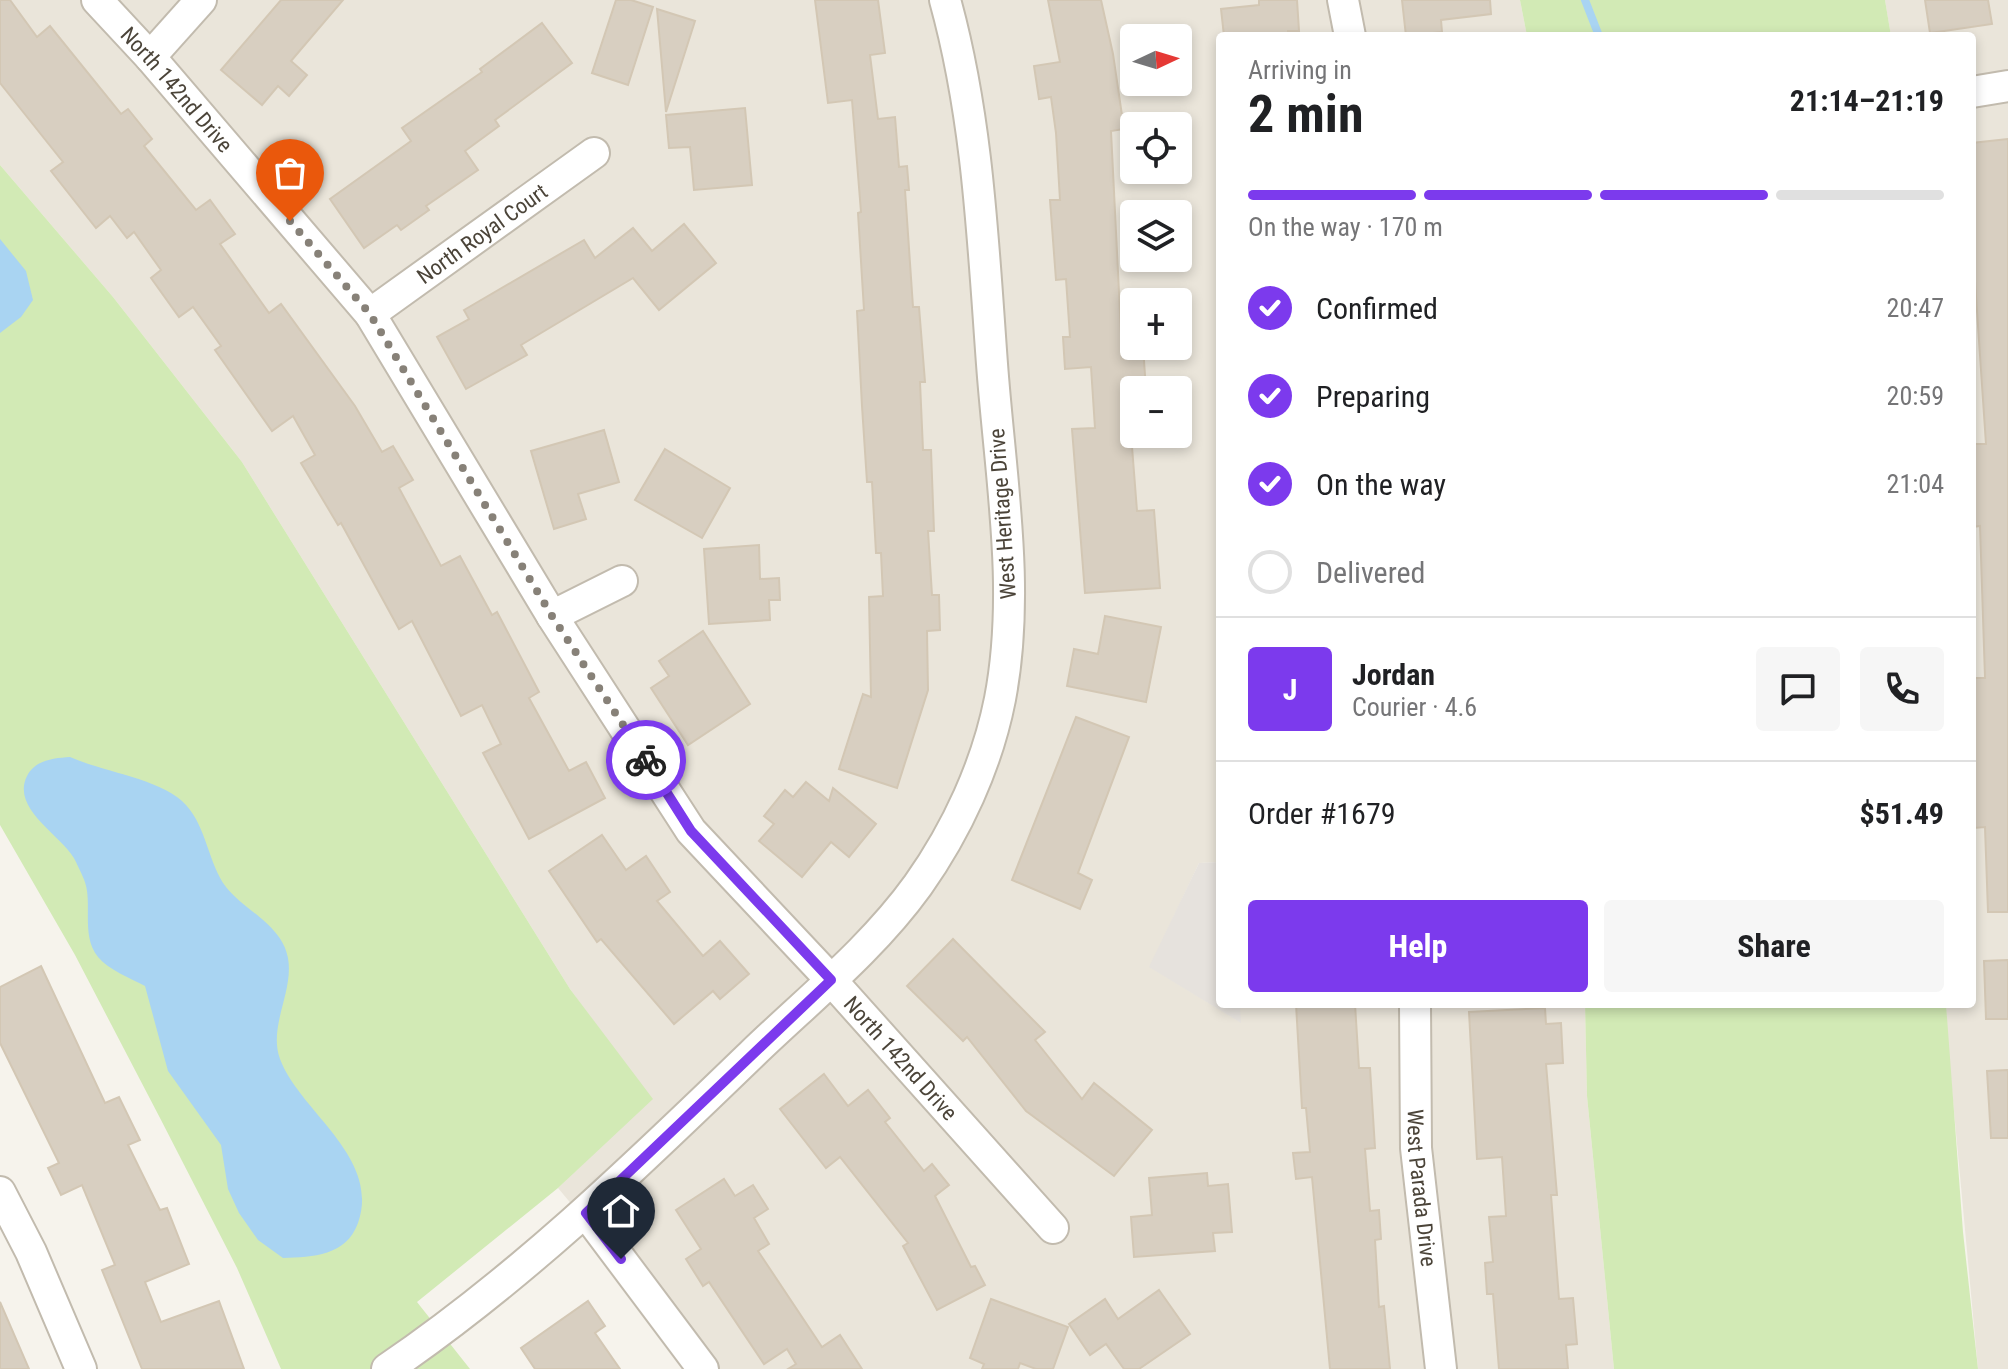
<!DOCTYPE html>
<meta charset="utf-8">
<style>
:root{--surface:#fff;--page:#f6f6f6;--text:#202124;--muted:#757577;--line:#e0e0e0;--accent:#7c3aed}
body{margin:0;font-family:"Roboto Condensed",sans-serif;background:var(--page);color:var(--text);height:100vh;display:flex;flex-direction:column;font-size:30px;white-space:nowrap}
*{box-sizing:border-box;margin:0}
p{font-size:26px;color:var(--muted)}
.icon{flex:none;width:44px;height:44px;fill:none;stroke:currentColor;stroke-width:2;stroke-linecap:round;stroke-linejoin:round}
.map{position:relative;flex:1;overflow:hidden}
.drawer{position:absolute;left:1216px;top:32px;width:760px;height:976px;display:flex;flex-direction:column;background:var(--surface);border-radius:8px;box-shadow:0 4px 12px #0003}
.drawer>*{flex:none}
.needle{width:52px;rotate:86deg}
.fabs{position:absolute;left:1120px;top:24px;display:grid;gap:16px}
.fabs a{display:grid;place-items:center;width:72px;height:72px;border-radius:8px;background:var(--surface);box-shadow:0 4px 12px #0003;font-size:40px}
.pin{position:absolute;display:grid;place-items:center;width:68px;height:68px;color:#fff;margin:-82px -34px;border-radius:50% 50% 50% 0;rotate:-45deg;box-shadow:0 0 8px #0007}
.pin .icon{rotate:45deg}
.courier{position:absolute;display:grid;place-items:center;width:80px;height:80px;margin:-40px;border:6px solid #7c3aed;border-radius:50%;background:#fff;color:#222;box-shadow:0 2px 10px #0007}
.summary em{font-style:normal;font-weight:700}
.summary div{display:flex;flex-direction:column-reverse}
.summary{display:flex;align-items:center;justify-content:space-between;height:136px;padding:0 32px}
h1{font-size:52px;font-weight:700;line-height:60px}
.bar{display:grid;grid-template-columns:repeat(4,1fr);gap:12px 8px;align-content:center;height:96px;padding:0 32px}
.bar i{height:10px;border-radius:6px;background:var(--line)}
.bar .active{background:var(--accent)}
.bar p{grid-column:span 4}
.line{display:flex;align-items:center;gap:20px;padding:0 32px;border-top:2px solid var(--line)}
.line div{flex:1}
.round{display:grid;place-items:center;flex:none;width:84px;height:84px;border-radius:8px;background:var(--page)}
ol{padding:0 32px;list-style:none}
li{display:flex;align-items:center;gap:24px;height:88px}
li p{margin-inline-start:auto}
li .icon{padding:8px;border-radius:50%;background:var(--accent);color:#fff;stroke-width:4}
li:last-child{color:var(--muted)}
li i{width:44px;height:44px;border:4px solid var(--line);border-radius:50%}
.cta{display:flex;gap:16px;margin-top:auto;padding:16px 32px}
.cta a{flex:1;height:92px;border-radius:8px;background:var(--accent);color:#fff;font-size:32px;font-weight:700;line-height:92px;text-align:center}
.cta a+a{background:var(--page);color:var(--text)}
.map>svg:first-child{display:block}
</style>
<div class="map">
<svg width="2008" height="1369" viewBox="0 0 2008 1369">
<rect width="100%" height="100%" fill="#f6f3ec"/>
<!-- residential -->
<g fill="#eae5da" fill-rule="evenodd">
<path d="M0 0H1520L1527 36H1220V862L1199 863 1150 967 1240 1022V1004H1585L1587 1096 1614 1369H709L558 1188 651 1099 570 989 242 462 113 297 0 165ZM1134 38H1178V82H1134ZM1134 126H1178V170H1134ZM1134 214H1178V258H1134ZM1134 302H1178V346H1134ZM1134 390H1178V434H1134Z"/>
<path d="M1885 0H2008V1369H1978L1947 1036 1946 1004H1972V36H1891Z"/>
</g>
<!-- industrial -->
<path fill="#e6e2dd" d="M1220 862V1004H1240L1241 1023 1149 967 1199 863Z"/>
<!-- green -->
<g fill="#d2eab5">
<path d="M1520 0H1885L1891 36H1527Z"/>
<path d="M0 165 113 297 242 462 570 989 653 1099 558 1188 417 1302 470 1369H281L237 1268 160 1118 75 955 0 825Z"/>
<path d="M1585 1004H1946L1963 1232 1978 1369H1614L1587 1096Z"/>
</g>
<!-- water -->
<g fill="#a9d4f2">
<path d="M0 239 26 271 33 300 21 317 0 333Z"/>
<path d="M70 757C103 772 163 779 186 805 207 828 208 863 226 887 245 911 282 925 288 958 294 992 268 1026 280 1059 300 1112 381 1157 358 1223 346 1256 313 1257 283 1258L258 1240 239 1213 228 1189 221 1145 168 1071 145 986C130 978 109 970 98 957 83 939 90 912 87 891 86 881 80 871 76 862 65 837 10 810 27 776 35 760 54 758 70 757Z"/>
</g>
<g fill="none" stroke-linecap="round" stroke-linejoin="round">
<!-- stream -->
<path stroke="#a9d4f2" stroke-width="8" d="M1585 0 1599 36"/>
</g>
<!-- building -->
<g fill="#d8cfc1" stroke="#d3c7b4" stroke-width="2">
<path d="M0 0H10L37 37 50 26 121 114 128 109 152 139 144 146 196 210 210 200 235 234 220 244 269 313 281 304 355 406 382 452 393 446 413 480 399 488 441 566 460 556 492 615 497 612 527 669 539 692 529 698 569 771 586 762 605 798 529 839 483 753 501 744 482 705 461 716 412 621 399 629 341 523 338 525 301 463 315 455 293 416 272 431 215 350 221 346 193 307 179 317 151 278 161 270 134 232 127 238 110 216 96 228 51 171 63 162 0 83Z"/>
<path d="M281 0H343L291 61 307 75 289 96 278 86 262 105 221 70Z"/>
<path d="M616 0H631L653 7 628 85 592 73Z"/>
<path d="M815 0H878L885 53 870 55 878 119 895 117 899 167 907 166 909 190H905L913 307H919L925 382H920L923 450H931L934 531H928L932 595H939L940 630 927 631 928 690 897 788 839 769 863 694 871 697 869 597 883 596 881 553H876L872 482H867L862 406 857 311 864 310 858 213 861 212 852 100 828 103Z"/>
<path d="M1048 0H1101L1113 54 1124 129 1111 131 1121 333 1134 332V346H1143L1146 390H1134V408H1129L1137 511 1154 510 1160 588 1085 593 1072 429 1095 428 1091 367 1065 369 1063 337H1070L1066 279 1056 280 1050 200H1060L1056 133 1051 97 1039 99 1034 66 1060 62Z"/>
<path d="M1259 0H1297L1299 31H1288V36H1224L1221 9 1259 5Z"/>
<path d="M1402 0H1490L1491 14 1441 20 1442 32 1406 36Z"/>
<path d="M1925 0H1988L1992 24 1930 33Z"/>
<path d="M657 9 695 21 666 112Z"/>
<path d="M542 23 572 63 495 120 499 126 465 151 478 170 426 206 429 210 401 230 397 225 364 248 330 199 411 141 402 128 482 72 480 69Z"/>
<path d="M745 108 752 185 694 190 690 147 669 148 666 115Z"/>
<path d="M2008 139V912H1988L1985 827 1974 828 1972 790 1973 678H1985L1980 526 1972 527V444H1986L1972 237V143Z"/>
<path d="M684 224 716 263 659 310 633 278 521 345 527 355 466 389 437 337 469 319 464 310 584 240 595 258 633 228 652 251Z"/>
<path d="M604 430 619 482 578 494 586 519 554 529 531 451Z"/>
<path d="M665 449 730 488 702 538 635 500Z"/>
<path d="M759 545 760 579 779 578 780 600H769L770 620 709 624 704 549Z"/>
<path d="M1105 616 1161 627 1146 702 1067 686 1074 649 1098 654Z"/>
<path d="M703 631 750 704 688 745 651 688 669 676 659 661Z"/>
<path d="M1076 717 1129 737 1078 873 1092 880 1080 909 1012 880Z"/>
<path d="M806 782 829 801 833 788 876 824 849 857 831 842 802 877 759 841 774 824 764 816 785 790 793 797Z"/>
<path d="M602 835 626 870 646 856 670 892 657 901 703 956 720 941 749 974 720 999 713 991 674 1024 601 939 597 942 549 871Z"/>
<path d="M953 939 1045 1032 1035 1040 1082 1099 1094 1083 1152 1130 1114 1176 1026 1111 967 1037 963 1041 907 986Z"/>
<path d="M2008 960V1019H1986L1984 961Z"/>
<path d="M41 966 105 1103 119 1097 140 1140 128 1145 160 1210 167 1208 189 1264 145 1282 161 1322 219 1301 244 1369H142L102 1270 115 1265 82 1185 61 1195 48 1168 59 1163 0 1043V987Z"/>
<path d="M1296 1004H1355L1359 1068H1370L1375 1148 1365 1149 1370 1211 1379 1210 1381 1239 1375 1240 1379 1307 1384 1306 1390 1369H1330L1312 1177 1296 1179 1293 1153 1310 1152 1306 1108H1302Z"/>
<path d="M1545 1008 1546 1024 1561 1023 1563 1063 1546 1064 1557 1195H1551L1559 1299 1573 1298 1577 1344 1566 1345 1568 1369H1499L1493 1294H1487L1485 1263 1493 1262 1489 1217 1506 1216 1502 1157 1477 1159 1469 1012Z"/>
<path d="M2008 1070V1138H1991L1987 1071Z"/>
<path d="M824 1074 848 1106 868 1090 890 1118 885 1122 924 1171 932 1164 949 1185 935 1196 971 1267 975 1266 985 1285 937 1310 903 1246 908 1243 840 1157 826 1168 780 1109Z"/>
<path d="M1207 1173 1208 1186 1228 1184 1232 1232 1213 1233 1215 1251 1134 1257 1131 1217 1152 1215 1149 1178Z"/>
<path d="M724 1179 735 1196 753 1185 768 1209 754 1218 769 1244 758 1251 822 1347 840 1335 862 1369H788L796 1364 787 1349 764 1364 709 1282 703 1286 686 1259 701 1249 676 1210Z"/>
<path d="M1159 1290 1190 1334 1139 1369H1124L1106 1344 1090 1355 1069 1324 1105 1299 1118 1319Z"/>
<path d="M991 1299 1068 1327 1053 1369H1036L1020 1363 1018 1369H982L984 1364 970 1358Z"/>
<path d="M588 1301 605 1326 595 1333 620 1369H535L521 1348Z"/>
<path d="M0 1302 29 1369H0Z"/>
</g>
<g fill="none" stroke-linecap="round" stroke-linejoin="round">
<!-- minor casing -->
<g stroke="#c2bbae" stroke-width="34">
<g id="minor">
<path id="s1" d="M97 0 150 57 370 314 552 616 691 831 831 980 1053 1228"/>
<path d="M1343 0 1350 36"/>
<path d="M150 57 201 0"/>
<path d="M1972 92 2008 86"/>
<path id="s2" d="M370 314 594 153"/>
<path d="M552 616 622 581"/>
<path id="s3" d="M1415 1004 1416 1148 1441 1369"/>
<path d="M0 1192 31 1252 81 1369"/>
<path d="M586 1213 703 1369"/>
<path d="M387 1369C521 1278 636 1166 752 1054 808 1000 872 949 918 885 957 830 987 765 1000 699 1021 590 1000 474 992 364 983 242 978 119 945 0"/>
</g>
</g>
<!-- minor -->
<use href="#minor" stroke="#fff" stroke-width="30"/>
</g>
<g fill="none" stroke-linecap="round" stroke-linejoin="round">
<!-- done -->
<path stroke="#878178" stroke-width="8" stroke-dasharray="0 14.4" d="M290 221 370 314 552 616 646 760"/>
<!-- route -->
<path stroke="#7c3aed" stroke-width="10" d="M621 1259 586 1213 831 980 691 831 646 760"/>
</g>
<g text-anchor="middle" stroke-width="6" stroke-linejoin="round" paint-order="stroke">
<!-- street labels -->
<g font-size="22" fill="#4b4439" stroke="#fff">
<text dy="8" stroke="none"><textPath href="#s1" startOffset="120">North 142nd Drive</textPath></text>
<text dy="8" stroke="none"><textPath href="#s2" startOffset="138">North Royal Court</textPath></text>
<text transform="translate(1002 514) rotate(-94)" y="8">West Heritage Drive</text>
<text dy="8" stroke="none"><textPath href="#s1" startOffset="1334">North 142nd Drive</textPath></text>
<text dy="8" stroke="none"><textPath href="#s3" startOffset="184">West Parada Drive</textPath></text>
</g>
</g>
</svg>
<div class="fabs">
<a><svg class="needle" viewBox="-14 -14 28 28"><path d="M0-13l5 13h-10z" fill="#e53935"/><path d="M0 13l5-13h-10z" fill="#757577"/></svg></a>
<a><svg class="icon" aria-label="locate" viewBox="0 0 24 24"><circle cx="12" cy="12" r="6"/><path d="M12 2v4M12 18v4M2 12h4M18 12h4"/></svg></a>
<a><svg class="icon" aria-label="layers" viewBox="0 0 24 24"><path d="M12 4l9 5-9 5-9-5zM3 14l9 5 9-5"/></svg></a>
<a>+</a>
<a>−</a>
</div>
<div class="pin" style="left:290px;top:221px;background:#ea580c"><svg class="icon" aria-label="bag" viewBox="0 0 24 24"><path d="M5 8h14l-1 12H6zM9 8a3 3 0 0 1 6 0"/></svg></div>
<div class="pin" style="left:621px;top:1259px;background:#1f2937"><svg class="icon" aria-label="home" viewBox="0 0 24 24"><path d="M3 11l9-7 9 7M6 9v11h12V9"/></svg></div>
<div class="courier" style="left:646px;top:760px"><svg class="icon" aria-label="bike" viewBox="0 0 24 24"><circle cx="6" cy="16" r="4"/><circle cx="18" cy="16" r="4"/><path d="M6 16l4-8h5l3 8M10 8l3 8H6M13 5h3"/></svg></div>
<section class="drawer">
<div class="summary"><div><h1>2 min</h1><p>Arriving in</p></div><em>21:14–21:19</em></div>
<div class="bar"><i class="active"></i><i class="active"></i><i class="active"></i><i></i><p>On the way · 170 m</p></div>
<ol>
<li><svg class="icon" aria-label="check" viewBox="0 0 24 24"><path d="M5 12l5 5 9-10"/></svg>Confirmed<p>20:47</p></li>
<li><svg class="icon" aria-label="check" viewBox="0 0 24 24"><path d="M5 12l5 5 9-10"/></svg>Preparing<p>20:59</p></li>
<li><svg class="icon" aria-label="check" viewBox="0 0 24 24"><path d="M5 12l5 5 9-10"/></svg>On the way<p>21:04</p></li>
<li><i></i>Delivered</li>
</ol>
<div class="line" style="height:144px"><b class="round" style="background:var(--accent);color:#fff">J</b><div><b>Jordan</b><p>Courier · 4.6</p></div><a class="round"><svg class="icon" aria-label="chat" viewBox="0 0 24 24"><path d="M4 5h16v11H9l-5 4z"/></svg></a><a class="round"><svg class="icon" aria-label="phone" viewBox="0 0 24 24"><path d="M5 4h4l2 5-3 2q2 4 5 5l2-3 5 2v4C11 20 4 13 5 4z"/></svg></a></div>
<div class="line" style="height:104px"><div>Order #1679</div><b>$51.49</b></div>
<div class="cta"><a>Help</a><a>Share</a></div>
</section>
</div>
